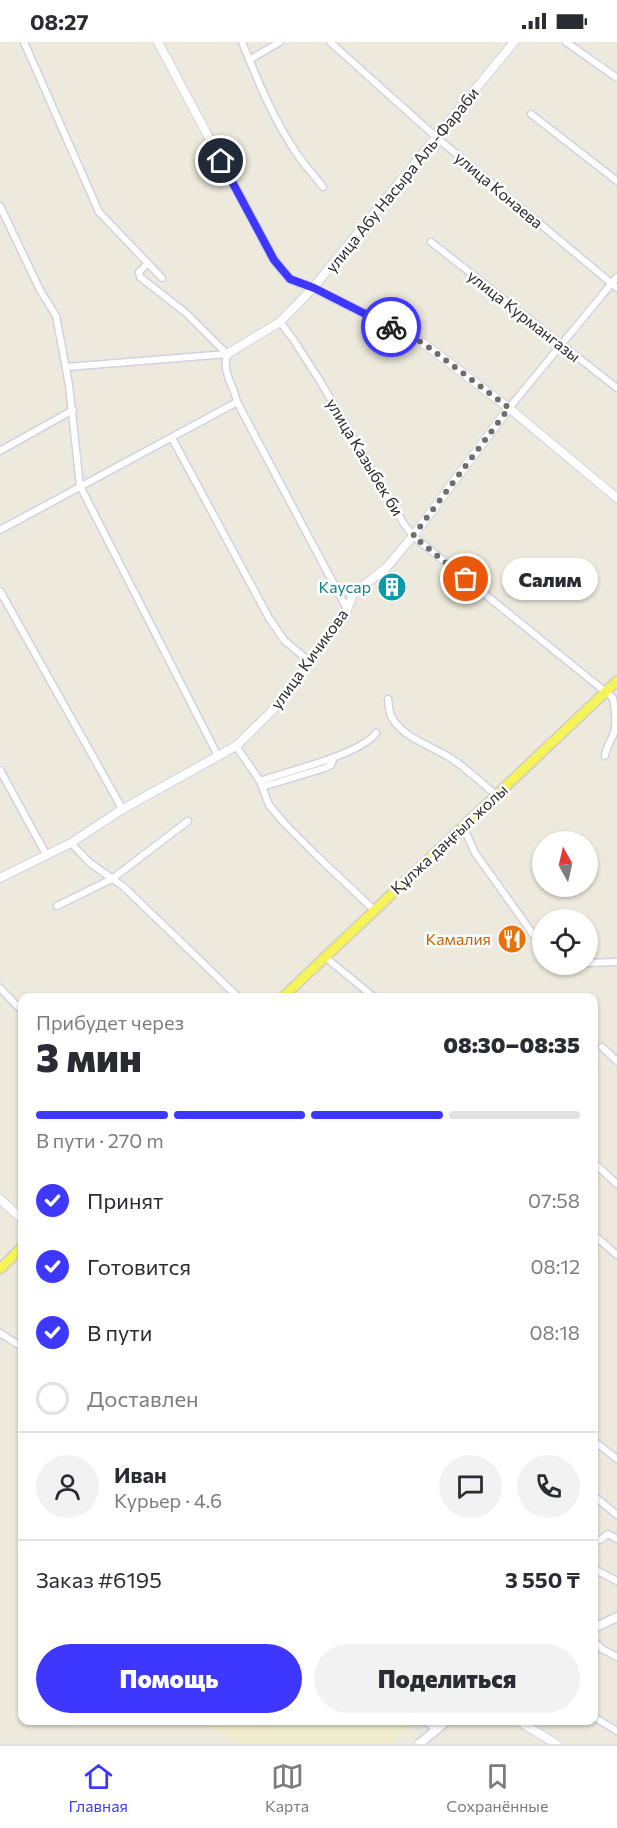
<!DOCTYPE html>
<html lang="ru">
<meta charset="utf-8">
<style>
:root{--surface:#fff;--page:#f2f2f3;--text:#2b2b33;--muted:#7c7c81;--line:#e1e1e2;--accent:#3e37ff}
body{margin:0;font-family:Commissioner,sans-serif;background:var(--page);color:var(--text);height:100vh;display:flex;flex-direction:column;font-size:22px;white-space:nowrap}
*{box-sizing:border-box;margin:0}
p{font-size:20px;color:var(--muted)}
.icon{flex:none;width:33px;height:33px;fill:none;stroke:currentColor;stroke-width:2;stroke-linecap:round;stroke-linejoin:round}
.map{position:relative;flex:1;overflow:hidden}
.drawer{position:absolute;left:18px;top:951px;width:580px;height:732px;display:flex;flex-direction:column;background:var(--surface);border-radius:12px;box-shadow:0 2px 4px #0004}
.drawer>*{flex:none}
.needle{width:39px;rotate:352deg}
.controls{position:absolute;left:532px;top:789px;display:grid;gap:12px}
.controls a{display:grid;place-items:center;width:66px;height:66px;border-radius:50%;background:var(--surface);box-shadow:0 2px 4px #0004;font-size:30px}
.pin{position:absolute;display:grid;place-items:center;width:51px;height:51px;color:#fff;margin:-26px;border:3px solid #fff;border-radius:50%;box-shadow:0 2px 6px #0007}
.courier{position:absolute;display:grid;place-items:center;width:60px;height:60px;margin:-30px;border:4px solid #3e37ff;border-radius:50%;background:#fff;color:#222;box-shadow:0 2px 8px #0007}
.bubble{position:absolute;height:42px;border-radius:21px;background:var(--surface);box-shadow:0 2px 4px #0004;font-size:20px;font-weight:800;line-height:42px;text-align:center}
.headline em{font-style:normal;font-weight:800}
.headline div{display:flex;flex-direction:column-reverse}
.headline{display:flex;align-items:center;justify-content:space-between;height:102px;padding:0 18px}
h1{font-size:39px;font-weight:800;line-height:45px}
.bar{display:grid;grid-template-columns:repeat(4,1fr);gap:9px 6px;align-content:center;height:72px;padding:0 18px}
.bar i{height:8px;border-radius:4px;background:var(--line)}
.bar .on{background:var(--accent)}
.bar p{grid-column:span 4}
.line{display:flex;align-items:center;gap:15px;padding:0 18px;border-top:2px solid var(--line)}
.line div{flex:1}
.round{display:grid;place-items:center;flex:none;width:63px;height:63px;border-radius:32px;background:var(--page)}
ol{padding:0 18px;list-style:none}
li{display:flex;align-items:center;gap:18px;height:66px}
li p{margin-inline-start:auto}
li .icon{padding:6px;border-radius:50%;background:var(--accent);color:#fff;stroke-width:4}
li:last-child{color:var(--muted)}
li i{width:33px;height:33px;border:3px solid var(--line);border-radius:50%}
.action{display:flex;gap:12px;margin-top:auto;padding:12px 18px}
.action a{flex:1;height:69px;border-radius:36px;background:var(--accent);color:#fff;font-size:24px;font-weight:800;line-height:69px;text-align:center}
.action a+a{background:var(--page);color:var(--text)}
.status{display:flex;justify-content:space-between;align-items:center;height:42px;padding:0 30px;background:var(--surface);direction:ltr}
.status svg{height:16px;fill:currentColor}
.menu{display:flex;justify-content:space-around;align-items:center;height:84px;border-top:2px solid var(--line);background:var(--surface);font-size:16px;color:var(--muted)}
.menu a{display:grid;justify-items:center;gap:3px}
.menu .on{color:var(--accent)}
.map>svg:first-child{display:block}
</style>
<div class="status"><b>08:27</b><svg viewBox="0 0 49 12"><path d="M0 12V9h3v3zM5 12V6h3v6zM10 12V3h3v9zM15 12V0h3v12zM26 1h20v11H26zM47 4h2v5h-2z"/></svg></div>
<div class="map">
<svg width="617" height="1702" viewBox="0 0 617 1702">
<rect width="100%" height="100%" fill="#ede9dc"/>
<!-- education -->
<path fill="#efebcb" d="M200 1679H418L390 1702H240Z"/>
<g fill="none" stroke-linecap="round" stroke-linejoin="round">
<!-- minor casing -->
<g stroke="#d2d1e4" stroke-width="9">
<g id="minor">
<path d="M24 0 99 170 162 236"/>
<path d="M242 0C258 39 273 77 297 112 305 124 315 134 323 145"/>
<path d="M330 0 436 95 617 246"/>
<path d="M566 0 617 36"/>
<path d="M249 18 280 0"/>
<path d="M531 72 617 139"/>
<path d="M0 164 40 248 56 274 69 343 80 444 218 714"/>
<path d="M431 200 617 346"/>
<path d="M148 221 139 230 140 235 186 271 227 312"/>
<path d="M280 280 293 297 320 339 404 482 413 494 613 656C615 667 617 680 614 691 611 699 606 705 605 714"/>
<path d="M227 312C222 333 233 340 237 360L347 567"/>
<path d="M67 325 227 312"/>
<path d="M509 366 617 235"/>
<path d="M172 396 269 576 284 598 310 620"/>
<path d="M0 409 73 368"/>
<path d="M0 488 237 360"/>
<path d="M0 549 119 761 121 768"/>
<path d="M388 657C389 665 389 673 394 679 407 697 431 704 449 715 466 726 481 740 496 753"/>
<path d="M236 704 260 739 269 763 285 782 316 813 374 868"/>
<path d="M0 728 47 814"/>
<path d="M260 739C287 729 360 713 376 691"/>
<path d="M262 745 325 726 331 723 334 715"/>
<path d="M463 784 475 811 543 906"/>
<path d="M71 801 90 821 124 845 239 956"/>
<path d="M57 864 112 837 188 779"/>
<path d="M325 915 375 956"/>
<path d="M588 921 617 920"/>
<path d="M0 946 22 969"/>
<path d="M602 1005 617 1019"/>
<path d="M594 1121 617 1142"/>
<path d="M594 1193 617 1213"/>
<path d="M0 1291 22 1305"/>
<path d="M594 1399 617 1417"/>
<path d="M594 1454 617 1473"/>
<path d="M594 1499 600 1498 608 1492 617 1497"/>
<path d="M594 1527 617 1539"/>
<path d="M594 1599 602 1607 617 1615"/>
<path d="M594 1675 617 1689"/>
<path d="M425 1678 436 1688"/>
</g>
</g>
<!-- tertiary casing -->
<g stroke="#d2d1e4" stroke-width="10">
<g id="tertiary">
<path d="M158 0 274 218 290 237 313 246 423 301 509 366 617 456"/>
<path d="M227 312 280 280 313 246 514 0"/>
<path d="M0 836 71 801 121 768 236 704 271 670 345 573 353 552 386 526 413 494 509 366"/>
<path d="M0 1157 22 1177"/>
<path d="M517 1678 556 1702"/>
</g>
</g>
<!-- secondary casing -->
<g stroke="#d2d1e4" stroke-width="11">
<g id="secondary">
<path d="M594 1586 617 1575"/>
<path d="M419 1702 448 1678"/>
</g>
</g>
<!-- primary casing -->
<g stroke="#ccc" stroke-width="12">
<g id="primary">
<path d="M282 956 617 639"/>
<path d="M0 1227 22 1205"/>
</g>
</g>
<!-- minor -->
<use href="#minor" stroke="#fff" stroke-width="6"/>
<!-- tertiary -->
<use href="#tertiary" stroke="#fff" stroke-width="8"/>
<!-- secondary -->
<use href="#secondary" stroke="#fff" stroke-width="8"/>
<!-- primary -->
<use href="#primary" stroke="#f5f359" stroke-width="9"/>
</g>
<g fill="none" stroke-linecap="round" stroke-linejoin="round">
<!-- done -->
<path stroke="#6f6e69" stroke-width="6" stroke-dasharray="0 10.8" d="M391 285 423 301 509 366 413 494 466 537"/>
<!-- route -->
<path stroke="#3e37ff" stroke-width="8" d="M221 119 274 218 290 237 314 246 391 285"/>
</g>
<!-- icons -->
<defs>
<g id="building-disc" transform="scale(1.5)"><circle r="9.5" fill="#0f9aa8" stroke="#fff"/><path d="M-4-6H4V6H1V3H-1V6H-4ZM-2.5-4.3h1.7v1.8h-1.7ZM.8-4.3h1.7v1.8H.8ZM-2.5-1h1.7V.8h-1.7ZM.8-1h1.7V.8H.8Z" fill="#fff"/></g>
<g id="restaurant-disc" transform="scale(1.5)"><circle r="9.5" fill="#e8710a" stroke="#fff"/><path d="M-5-6h1v4h1v-4h1v4h1v-4h1v5L-1.5 .5V6h-2V.5L-5-1ZM5-6V6H3V1.5H1.5Q1.5-4 5-6Z" fill="#fff"/></g>
</defs>
<g fill-rule="evenodd">
<use href="#building-disc" x="392" y="545"/>
<use href="#restaurant-disc" x="512" y="897"/>
</g>
<g text-anchor="middle" stroke-width="5" stroke-linejoin="round" paint-order="stroke">
<!-- street labels -->
<g font-size="16" fill="#2b2b2b" stroke="#fff">
<text transform="translate(402 138) rotate(-51)" y="6">улица Абу Насыра Аль-Фараби</text>
<text transform="translate(499 148) rotate(40)" y="6">улица Конаева</text>
<text transform="translate(524 274) rotate(38)" y="6">улица Курмангазы</text>
<text transform="translate(365 415) rotate(59)" y="6">улица Казыбек би</text>
<text transform="translate(309 617) rotate(-54)" y="6">улица Кичикова</text>
<text transform="translate(449 797) rotate(-43)" y="6">Құлжа даңғыл жолы</text>
</g>
<!-- culture labels -->
<g font-size="16" fill="#0d838f" stroke="#fff" text-anchor="end">
<text x="371" y="551">Каусар</text>
</g>
<!-- food labels -->
<g font-size="16" fill="#c56008" stroke="#fff" text-anchor="end">
<text x="491" y="903">Камалия</text>
</g>
</g>
</svg>
<div class="controls">
<a><svg class="needle" viewBox="-14 -14 28 28"><path d="M0-13l5 13h-10z" fill="#e53935"/><path d="M0 13l5-13h-10z" fill="#7c7c81"/></svg></a>
<a><svg class="icon" aria-label="locate" viewBox="0 0 24 24"><circle cx="12" cy="12" r="6"/><path d="M12 2v4M12 18v4M2 12h4M18 12h4"/></svg></a>
</div>
<div class="pin" style="left:466px;top:537px;background:#ea580c"><svg class="icon" aria-label="bag" viewBox="0 0 24 24"><path d="M5 8h14l-1 12H6zM9 8a3 3 0 0 1 6 0"/></svg></div>
<div class="pin" style="left:221px;top:119px;background:#1f2937"><svg class="icon" aria-label="home" viewBox="0 0 24 24"><path d="M3 11l9-7 9 7M6 9v11h12V9"/></svg></div>
<div class="courier" style="left:391px;top:285px"><svg class="icon" aria-label="bike" viewBox="0 0 24 24"><circle cx="6" cy="16" r="4"/><circle cx="18" cy="16" r="4"/><path d="M6 16l4-8h5l3 8M10 8l3 8H6M13 5h3"/></svg></div>
<div class="bubble" style="left:502px;top:516px;width:96px">Салим</div>
<section class="drawer">
<div class="headline"><div><h1>3 мин</h1><p>Прибудет через</p></div><em>08:30–08:35</em></div>
<div class="bar"><i class="on"></i><i class="on"></i><i class="on"></i><i></i><p>В пути · 270 m</p></div>
<ol>
<li><svg class="icon" aria-label="check" viewBox="0 0 24 24"><path d="M5 12l5 5 9-10"/></svg>Принят<p>07:58</p></li>
<li><svg class="icon" aria-label="check" viewBox="0 0 24 24"><path d="M5 12l5 5 9-10"/></svg>Готовится<p>08:12</p></li>
<li><svg class="icon" aria-label="check" viewBox="0 0 24 24"><path d="M5 12l5 5 9-10"/></svg>В пути<p>08:18</p></li>
<li><i></i>Доставлен</li>
</ol>
<div class="line" style="height:108px"><a class="round"><svg class="icon" aria-label="person" viewBox="0 0 24 24"><circle cx="12" cy="8" r="4"/><path d="M4 21q1-7 8-7t8 7"/></svg></a><div><b>Иван</b><p>Курьер · 4.6</p></div><a class="round"><svg class="icon" aria-label="chat" viewBox="0 0 24 24"><path d="M4 5h16v11H9l-5 4z"/></svg></a><a class="round"><svg class="icon" aria-label="phone" viewBox="0 0 24 24"><path d="M5 4h4l2 5-3 2q2 4 5 5l2-3 5 2v4C11 20 4 13 5 4z"/></svg></a></div>
<div class="line" style="height:78px"><div>Заказ #6195</div><b>3 550 ₸</b></div>
<div class="action"><a>Помощь</a><a>Поделиться</a></div>
</section>
</div>
<nav class="menu">
<a class="on"><svg class="icon" aria-label="home" viewBox="0 0 24 24"><path d="M3 11l9-7 9 7M6 9v11h12V9"/></svg>Главная</a>
<a><svg class="icon" aria-label="map" viewBox="0 0 24 24"><path d="M3 6l6-2 6 2 6-2v14l-6 2-6-2-6 2zM9 4v14M15 6v14"/></svg>Карта</a>
<a><svg class="icon" aria-label="saved" viewBox="0 0 24 24"><path d="M7 4h10v16l-5-4-5 4z"/></svg>Сохранённые</a>
</nav>
